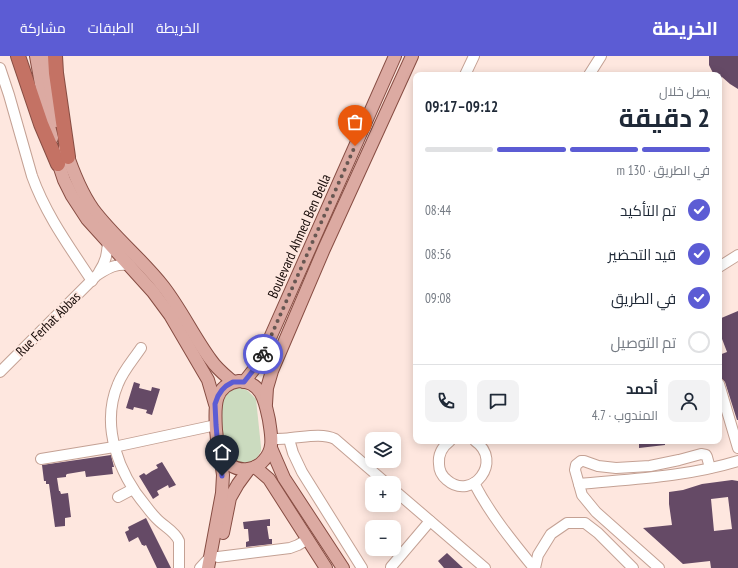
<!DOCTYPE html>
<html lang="ar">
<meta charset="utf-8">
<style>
:root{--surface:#fff;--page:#f2f2f3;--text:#1f2937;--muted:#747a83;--line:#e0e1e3;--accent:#5c5cd4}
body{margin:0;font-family:"PT Sans Narrow",Cairo,sans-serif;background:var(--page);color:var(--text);direction:rtl;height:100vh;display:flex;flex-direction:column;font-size:15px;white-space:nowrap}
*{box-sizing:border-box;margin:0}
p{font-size:13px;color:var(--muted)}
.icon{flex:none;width:22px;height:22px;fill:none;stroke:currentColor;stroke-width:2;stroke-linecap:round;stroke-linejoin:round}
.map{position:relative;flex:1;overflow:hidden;direction:ltr}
.sheet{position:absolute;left:413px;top:16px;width:309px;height:372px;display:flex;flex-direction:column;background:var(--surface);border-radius:8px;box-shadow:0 2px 10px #0003;direction:rtl}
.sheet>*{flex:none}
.fabs{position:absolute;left:365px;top:376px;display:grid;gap:8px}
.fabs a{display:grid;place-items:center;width:36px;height:36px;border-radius:8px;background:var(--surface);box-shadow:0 2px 10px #0003;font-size:20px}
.pin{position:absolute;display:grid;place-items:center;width:34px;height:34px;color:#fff;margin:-41px -17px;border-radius:50% 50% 50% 0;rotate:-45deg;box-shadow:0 0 4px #0007}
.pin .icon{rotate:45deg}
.courier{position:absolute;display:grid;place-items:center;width:40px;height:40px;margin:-20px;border:3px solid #5c5cd4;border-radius:50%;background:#fff;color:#222;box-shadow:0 1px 5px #0007}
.head em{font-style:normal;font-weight:700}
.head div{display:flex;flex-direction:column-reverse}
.head{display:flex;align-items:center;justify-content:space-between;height:68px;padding:0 12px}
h1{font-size:26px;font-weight:700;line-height:30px}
.bar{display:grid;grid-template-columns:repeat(4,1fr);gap:6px 4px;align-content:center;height:48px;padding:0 12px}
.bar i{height:5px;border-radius:3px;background:var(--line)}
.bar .current{background:var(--accent)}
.bar p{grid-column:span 4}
.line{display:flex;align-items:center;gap:10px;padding:0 12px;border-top:1px solid var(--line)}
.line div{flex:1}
.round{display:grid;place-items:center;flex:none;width:42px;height:42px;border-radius:8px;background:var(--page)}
ol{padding:0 12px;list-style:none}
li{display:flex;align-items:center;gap:12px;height:44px}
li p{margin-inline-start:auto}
li .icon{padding:4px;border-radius:50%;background:var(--accent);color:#fff;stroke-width:4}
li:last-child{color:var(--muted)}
li i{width:22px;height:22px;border:2px solid var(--line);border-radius:50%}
header{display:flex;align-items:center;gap:24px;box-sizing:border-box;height:56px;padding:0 20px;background:var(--accent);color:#fff}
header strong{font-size:19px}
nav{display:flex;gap:22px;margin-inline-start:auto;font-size:14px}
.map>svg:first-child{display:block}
</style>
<header>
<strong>الخريطة</strong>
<nav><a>الخريطة</a><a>الطبقات</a><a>مشاركة</a></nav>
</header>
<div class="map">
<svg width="738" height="512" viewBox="0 0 738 512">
<rect width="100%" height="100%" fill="#fee7df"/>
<!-- green -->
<path fill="#cbdbbf" d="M239 330 248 335 256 343 261 391V395L257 402 247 408 236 407 225 397 221 376 218 347 229 333Z"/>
<!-- building -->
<g fill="#654a66" fill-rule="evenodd">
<path d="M709 0H738V33L730 28 722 21 719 24V19H714L709 9Z"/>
<path d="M738 255V364H737L725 326 721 322 719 316V299L727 296 719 275V263Z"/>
<path d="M134 326 140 328 139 332 151 335 152 331 160 333 152 359 146 357 147 354 134 351 133 354 126 352Z"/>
<path d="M639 385H665V389L639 392Z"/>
<path d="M111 399 114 411H112L113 418 86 421 85 415 67 418 66 419V421L57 422 59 435H60L61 438 68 437 71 461 65 462V470L55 471 49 428H46V425H44L42 409Z"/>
<path d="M162 406 176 429 169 432 168 429 157 435 159 439 153 443 139 420 144 417 146 419 152 415 158 412 156 409Z"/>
<path d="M732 424 738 425V512H711L710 505 683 508 643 472 672 469 669 448V436L683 434 702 428ZM728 441 732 473 714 475 711 443Z"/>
<path d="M146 462 171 512H157L146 489 144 490 143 489H142L138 481 129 486 125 476 129 474 128 471Z"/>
<path d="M270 463V470H267L269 483H272V488L246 491V486L249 485 248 473H244L243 466Z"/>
<path d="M447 497 463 512H444L438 505Z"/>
</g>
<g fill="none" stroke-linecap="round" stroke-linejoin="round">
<!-- minor casing -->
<g stroke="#c4a194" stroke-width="12">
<g id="minor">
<path d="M0 12 9 39 32 120C46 159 69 190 92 225"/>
<path d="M465 19 474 0"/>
<path d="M589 19 601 0"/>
<path d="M719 211 738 199"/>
<path d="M99 216C106 205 107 199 108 186"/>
<path d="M141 292C133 304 123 315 118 328 100 370 119 418 146 450 149 454 152 458 156 462 163 470 175 475 179 485V512"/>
<path d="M0 316 97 219C110 211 114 208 130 209"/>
<path d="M719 328 738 392"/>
<path d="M272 383C279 383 285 383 291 382 305 381 322 377 335 383L386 427"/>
<path d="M289 383 293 397 302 416 362 512"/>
<path d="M450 385C442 391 438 399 439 408 439 415 442 420 447 424 472 446 504 405 475 385"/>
<path d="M41 403 114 391 216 369"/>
<path d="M474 427C490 458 512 485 534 512"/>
<path d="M579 428C632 423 686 421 738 405"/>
<path d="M394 434 485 512"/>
<path d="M118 441 133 433"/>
<path d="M218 501 290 492 298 489 308 483"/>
<path d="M391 511 430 465"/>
<path d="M200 512 210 501"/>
<path d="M535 512 538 499 551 478 567 467H585L598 477 633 512"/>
<path d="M659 512 596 456 582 439 575 414 576 409 581 405H584L598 410 616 412 650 410 679 404 701 398 706 399 707 401 710 412"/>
</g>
</g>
<!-- major casing -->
<g stroke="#874d43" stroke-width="14">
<g id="major">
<path d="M36 0 47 62 52 82"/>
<path d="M45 0 56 65"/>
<path d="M65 92C72 113 80 135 93 153 114 181 142 203 163 230 181 253 194 281 211 304 217 313 225 319 233 326"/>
<path d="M56 100 64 124 72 140 87 163 153 236 170 259 208 324 215 348"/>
<path d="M239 325C262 326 265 345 269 364 271 379 275 392 264 404 260 409 255 412 248 413 235 415 222 406 218 393 217 387 217 380 216 374 215 354 212 329 239 325Z"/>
<path d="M244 326 255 312 266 291 395 0"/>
<path d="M266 348 267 332 272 315 324 193 412 0"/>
<path d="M271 392 284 422 343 512"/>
<path d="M255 411 269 423 326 512"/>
<path d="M223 477 230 442 238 428 249 413"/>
<path d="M208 512 222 437 223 419 220 398"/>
</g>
</g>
<!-- highway casing -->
<g stroke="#874d43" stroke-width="16">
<g id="highway">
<path d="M18 0 41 68 58 108"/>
<path d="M55 0 56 17 68 101"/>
</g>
</g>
<!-- minor -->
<use href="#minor" stroke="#fff" stroke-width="10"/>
<!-- major -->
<use href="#major" stroke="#dcaaa2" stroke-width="12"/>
<!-- highway -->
<use href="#highway" stroke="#c47264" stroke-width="14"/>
</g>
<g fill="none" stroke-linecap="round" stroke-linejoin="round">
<!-- done -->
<path stroke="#675752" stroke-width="4" stroke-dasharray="0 7.2" d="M263 298 355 90"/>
<!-- route -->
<path stroke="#5c5cd4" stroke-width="5" d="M222 420 220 398 218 392 216 369 215 348 218 340 222 334 226 330 233 326H244L255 312 263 298"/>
</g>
<g text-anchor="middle" stroke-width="4" stroke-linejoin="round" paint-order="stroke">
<!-- street labels -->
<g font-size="14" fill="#150906" stroke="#fee7df">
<text transform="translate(299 180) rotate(-66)" y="5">Boulevard Ahmed Ben Bella</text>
<text transform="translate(48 268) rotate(-45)" y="5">Rue Ferhat Abbas</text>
</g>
</g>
</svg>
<div class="fabs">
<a><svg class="icon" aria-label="layers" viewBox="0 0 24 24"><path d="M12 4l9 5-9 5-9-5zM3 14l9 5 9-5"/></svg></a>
<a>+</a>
<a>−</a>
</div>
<div class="pin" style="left:355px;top:90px;background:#ea580c"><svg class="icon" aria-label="bag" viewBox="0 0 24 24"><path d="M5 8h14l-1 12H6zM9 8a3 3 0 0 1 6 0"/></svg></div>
<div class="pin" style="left:222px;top:420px;background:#1f2937"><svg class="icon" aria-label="home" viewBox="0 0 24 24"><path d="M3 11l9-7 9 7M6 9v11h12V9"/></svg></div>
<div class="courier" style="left:263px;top:298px"><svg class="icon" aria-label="bike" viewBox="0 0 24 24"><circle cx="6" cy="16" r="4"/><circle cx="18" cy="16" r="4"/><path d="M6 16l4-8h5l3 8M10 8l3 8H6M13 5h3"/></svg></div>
<section class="sheet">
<div class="head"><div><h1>2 دقيقة</h1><p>يصل خلال</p></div><em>09:12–09:17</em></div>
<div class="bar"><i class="current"></i><i class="current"></i><i class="current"></i><i></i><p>في الطريق · 130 m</p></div>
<ol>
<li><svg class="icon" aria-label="check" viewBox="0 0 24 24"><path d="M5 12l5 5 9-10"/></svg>تم التأكيد<p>08:44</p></li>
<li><svg class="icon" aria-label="check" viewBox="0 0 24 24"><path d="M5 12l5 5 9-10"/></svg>قيد التحضير<p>08:56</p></li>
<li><svg class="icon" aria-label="check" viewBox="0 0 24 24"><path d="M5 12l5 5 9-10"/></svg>في الطريق<p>09:08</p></li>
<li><i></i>تم التوصيل</li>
</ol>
<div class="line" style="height:72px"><a class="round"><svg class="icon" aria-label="person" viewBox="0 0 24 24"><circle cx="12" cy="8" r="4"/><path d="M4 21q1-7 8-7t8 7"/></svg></a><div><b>أحمد</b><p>المندوب · 4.7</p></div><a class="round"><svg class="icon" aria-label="chat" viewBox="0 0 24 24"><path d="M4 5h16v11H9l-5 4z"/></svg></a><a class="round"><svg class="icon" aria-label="phone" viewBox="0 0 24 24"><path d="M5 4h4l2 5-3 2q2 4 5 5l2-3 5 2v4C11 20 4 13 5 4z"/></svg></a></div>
</section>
</div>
